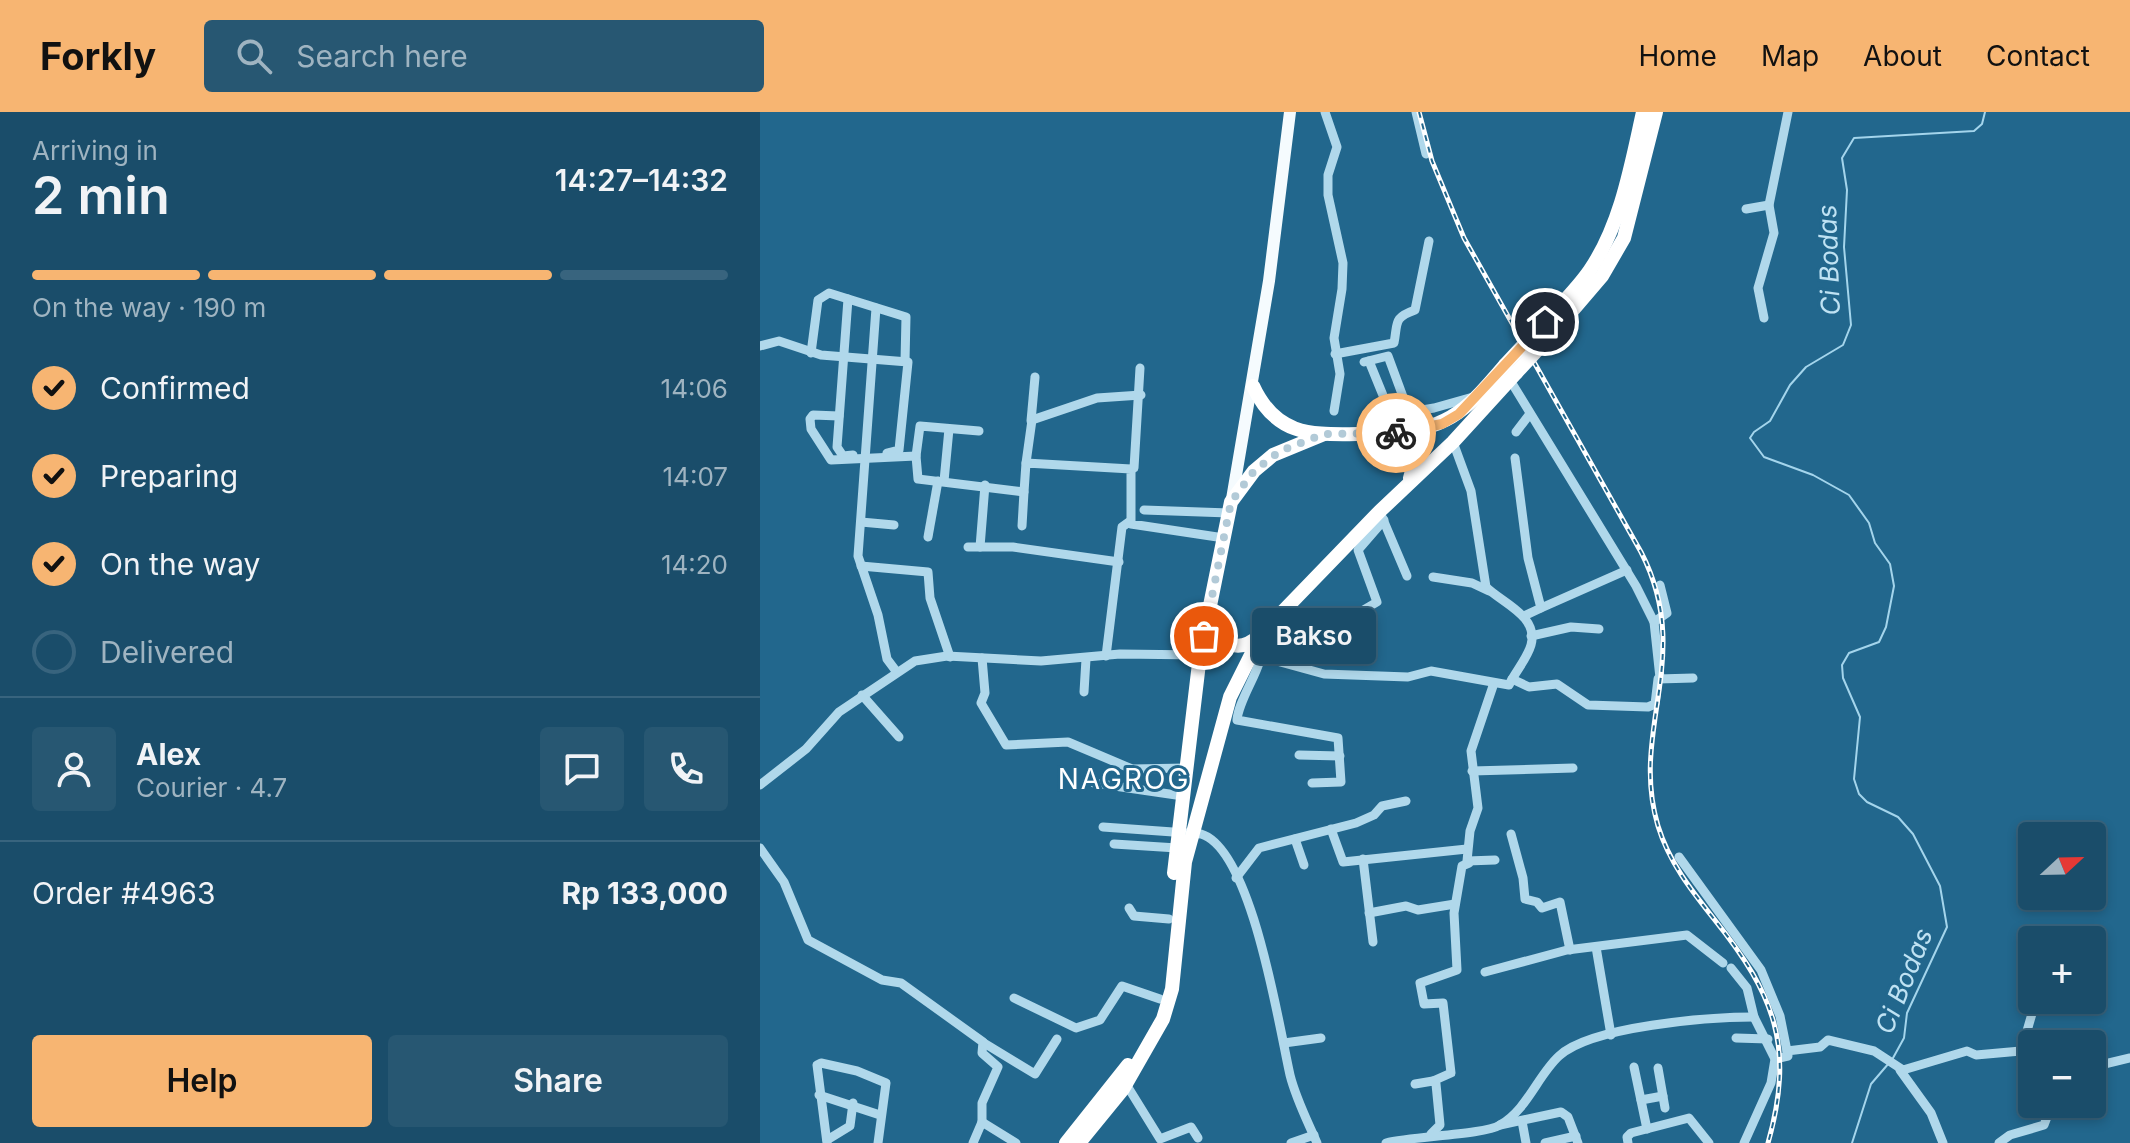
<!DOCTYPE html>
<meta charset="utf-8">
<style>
:root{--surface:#1a4d6a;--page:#275772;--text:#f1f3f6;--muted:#9fb4c1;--line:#38647e;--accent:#f7b572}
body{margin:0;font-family:Inter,sans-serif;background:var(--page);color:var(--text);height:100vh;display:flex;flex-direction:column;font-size:30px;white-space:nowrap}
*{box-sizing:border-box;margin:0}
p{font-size:26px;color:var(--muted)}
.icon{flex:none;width:44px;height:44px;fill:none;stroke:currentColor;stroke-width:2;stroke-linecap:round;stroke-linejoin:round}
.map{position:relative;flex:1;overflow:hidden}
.drawer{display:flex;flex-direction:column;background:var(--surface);width:760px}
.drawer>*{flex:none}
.needle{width:52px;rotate:68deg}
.fabs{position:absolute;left:1258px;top:710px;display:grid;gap:16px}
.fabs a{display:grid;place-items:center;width:88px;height:88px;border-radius:8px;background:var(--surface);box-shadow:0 4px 12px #0003,0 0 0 2px var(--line);font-size:40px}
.pin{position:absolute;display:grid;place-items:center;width:68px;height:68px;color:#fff;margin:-34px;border:4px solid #fff;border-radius:50%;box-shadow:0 2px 8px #0007}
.courier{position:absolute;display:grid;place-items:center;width:80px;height:80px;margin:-40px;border:6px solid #f7b572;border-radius:50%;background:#fff;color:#222;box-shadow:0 2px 10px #0007}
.bubble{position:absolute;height:56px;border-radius:8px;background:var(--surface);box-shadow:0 4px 12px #0003,0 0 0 2px var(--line);font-size:26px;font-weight:600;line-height:56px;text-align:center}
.headline em{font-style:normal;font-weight:600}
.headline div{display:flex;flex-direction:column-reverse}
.headline{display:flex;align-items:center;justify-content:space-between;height:136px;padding:0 32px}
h1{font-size:52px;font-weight:600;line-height:60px}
.bar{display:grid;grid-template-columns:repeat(4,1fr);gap:12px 8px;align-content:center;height:96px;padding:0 32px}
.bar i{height:10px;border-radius:6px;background:var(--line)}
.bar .selected{background:var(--accent)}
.bar p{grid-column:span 4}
.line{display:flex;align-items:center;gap:20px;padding:0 32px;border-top:2px solid var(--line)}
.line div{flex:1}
.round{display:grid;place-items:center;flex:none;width:84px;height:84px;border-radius:8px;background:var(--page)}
ol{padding:0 32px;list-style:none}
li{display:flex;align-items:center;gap:24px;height:88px}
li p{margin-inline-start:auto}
li .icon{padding:8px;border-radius:50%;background:var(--accent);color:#111;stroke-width:4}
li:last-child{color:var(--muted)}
li i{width:44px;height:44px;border:4px solid var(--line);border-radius:50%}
.primary-button{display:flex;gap:16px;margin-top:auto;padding:16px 32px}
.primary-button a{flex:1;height:92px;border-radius:8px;background:var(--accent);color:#111;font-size:32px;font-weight:600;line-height:92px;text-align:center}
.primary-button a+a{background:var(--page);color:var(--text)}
header{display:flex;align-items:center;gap:48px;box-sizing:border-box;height:112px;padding:0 40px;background:var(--accent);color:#111}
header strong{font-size:38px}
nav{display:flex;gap:44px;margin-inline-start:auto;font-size:28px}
.search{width:560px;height:72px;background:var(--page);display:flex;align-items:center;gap:20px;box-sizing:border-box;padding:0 28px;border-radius:8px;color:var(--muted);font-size:30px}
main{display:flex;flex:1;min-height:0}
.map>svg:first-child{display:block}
</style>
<header>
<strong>Forkly</strong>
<div class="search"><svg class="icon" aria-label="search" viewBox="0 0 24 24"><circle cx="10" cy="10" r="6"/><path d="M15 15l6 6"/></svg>Search here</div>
<nav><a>Home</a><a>Map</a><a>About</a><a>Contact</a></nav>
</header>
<main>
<section class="drawer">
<div class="headline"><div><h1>2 min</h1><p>Arriving in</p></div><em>14:27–14:32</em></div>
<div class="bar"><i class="selected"></i><i class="selected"></i><i class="selected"></i><i></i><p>On the way · 190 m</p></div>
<ol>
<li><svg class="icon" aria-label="check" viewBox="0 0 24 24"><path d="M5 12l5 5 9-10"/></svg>Confirmed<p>14:06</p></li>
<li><svg class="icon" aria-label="check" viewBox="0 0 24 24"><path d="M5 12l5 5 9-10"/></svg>Preparing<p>14:07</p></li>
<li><svg class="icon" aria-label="check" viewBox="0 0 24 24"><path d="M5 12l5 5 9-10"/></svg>On the way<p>14:20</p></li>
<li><i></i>Delivered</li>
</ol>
<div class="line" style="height:144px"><a class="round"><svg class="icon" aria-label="person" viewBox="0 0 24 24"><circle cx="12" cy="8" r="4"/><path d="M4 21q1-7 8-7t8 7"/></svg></a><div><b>Alex</b><p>Courier · 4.7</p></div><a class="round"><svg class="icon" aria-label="chat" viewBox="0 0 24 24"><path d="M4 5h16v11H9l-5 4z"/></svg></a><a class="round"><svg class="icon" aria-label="phone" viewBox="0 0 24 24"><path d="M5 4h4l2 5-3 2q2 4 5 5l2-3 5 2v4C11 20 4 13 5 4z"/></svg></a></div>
<div class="line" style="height:104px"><div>Order #4963</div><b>Rp 133,000</b></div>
<div class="primary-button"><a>Help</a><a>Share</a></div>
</section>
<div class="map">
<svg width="1370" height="1031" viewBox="0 0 1370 1031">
<rect width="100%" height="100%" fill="#22678d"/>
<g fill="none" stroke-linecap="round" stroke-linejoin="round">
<!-- stream -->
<g stroke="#a4d5ec" stroke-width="2">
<path d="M1133 946 1144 926 1147 901 1187 815 1180 774 1153 722 1138 705 1107 690 1099 682 1094 667 1100 605 1083 566 1082 553 1089 541 1119 530 1126 515 1134 474 1130 452 1115 431 1109 411 1089 383 1053 363 1004 345 990 326 994 320 1010 309 1030 273 1046 255 1083 233 1091 213 1084 135 1087 78 1082 46 1094 26 1214 19 1222 12 1225 0"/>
<path d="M1092 1031 1111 972 1129 951"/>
</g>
<!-- minor -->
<g stroke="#b0d8eb" stroke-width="9">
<path d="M565 0 577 35 568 63V83L583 151 582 177 574 226 580 262 574 299"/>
<path d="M656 0 666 42"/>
<path d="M986 97 1009 93"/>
<path d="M88 187 77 335 83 344 93 343"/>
<path d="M116 196 98 444 118 503 127 547 136 559"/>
<path d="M1004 206 998 176 1014 121 1009 93 1028 0"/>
<path d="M0 234 19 229 61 243 148 250 139 338 127 341"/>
<path d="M51 241 58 188 69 181 146 205 145 249"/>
<path d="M575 242 634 231C638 210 633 206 655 198L669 129"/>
<path d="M609 249 631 303"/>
<path d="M604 250 628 244 649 301"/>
<path d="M750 268 876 474 894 510 900 566"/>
<path d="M79 304 53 303 50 307 51 317 71 348 156 344 158 367 264 380 266 351 371 357V412L464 426"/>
<path d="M620 305 674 296 713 285"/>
<path d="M271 309 275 265"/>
<path d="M756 320 769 303"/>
<path d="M156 344 160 314 219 319"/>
<path d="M755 346 768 446 781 496 764 504"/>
<path d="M266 351 272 308 337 286 381 283"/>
<path d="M371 357 374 356 380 256"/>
<path d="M184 369 189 317"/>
<path d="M384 398 469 401"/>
<path d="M622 405 647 464"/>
<path d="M101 410 134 413"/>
<path d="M262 414 264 380"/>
<path d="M168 425 178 369"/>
<path d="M208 435H253L359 450"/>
<path d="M220 435 225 373"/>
<path d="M101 454 168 460 170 486 190 545"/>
<path d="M673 465 712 471 729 479"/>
<path d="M781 496 867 458"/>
<path d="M595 503 617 490 598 438 624 408"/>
<path d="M894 510 907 501 900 473"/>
<path d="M771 524 811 515 839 517"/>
<path d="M500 525C511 546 479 583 477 608L578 626 581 670 552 671"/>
<path d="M346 544 362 415 369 410"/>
<path d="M502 545 564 562 648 565 671 559 749 573C755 560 767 547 771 533 779 504 742 491 726 475L711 379 693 330"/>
<path d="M222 546 225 581 221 591 246 633 308 630 372 657 426 656"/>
<path d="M752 567 769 575 797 572 828 593 888 595 895 592 898 567 933 566"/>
<path d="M734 571 711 639 718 696 710 719 707 749 735 748"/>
<path d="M324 580 326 547"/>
<path d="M102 583 139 625"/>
<path d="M539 643 580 644"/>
<path d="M712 659 813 656"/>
<path d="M334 671 423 684"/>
<path d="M0 673 46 637 79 600 155 549 187 544 281 549 360 542 440 543"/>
<path d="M343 715 441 722C492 737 519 915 530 963 536 987 547 1008 557 1031"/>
<path d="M571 717 583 750 707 737"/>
<path d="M751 722 763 766 765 787 777 790 782 796 800 790 810 838"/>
<path d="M535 727 544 753"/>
<path d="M354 732 417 736"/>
<path d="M0 736 24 770 48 828 122 868 141 871 223 930 222 941 238 955 222 991V1010"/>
<path d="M919 745 1001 858 1020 904 1027 939"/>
<path d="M603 747 613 830"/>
<path d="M476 766 499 736 596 711 614 703 622 694 646 689"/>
<path d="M369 796 374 804 409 807"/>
<path d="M609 801 646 794 658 798 695 792"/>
<path d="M836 835 851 923"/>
<path d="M971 856 987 876 994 905 1015 947 1011 971 984 1031"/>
<path d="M725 860 807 838 927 823 963 851"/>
<path d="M254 886 316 916 340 908 362 874 400 887"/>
<path d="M976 926 1008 927"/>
<path d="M224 931 275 962 297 927"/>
<path d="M524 931 561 926"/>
<path d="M1262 936 1276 888"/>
<path d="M1015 947 1028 944 1027 939 1060 935 1068 928 1114 939 1143 958 1207 939 1216 943 1272 938"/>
<path d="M874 955 887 1017"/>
<path d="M1332 955 1370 946"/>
<path d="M898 956 905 996"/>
<path d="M1140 958 1171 1001 1183 1031"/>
<path d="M673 969 691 961 683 891 664 892 660 871 697 858 694 801 702 754 709 751"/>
<path d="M366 972 400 1027 431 1015 438 1026"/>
<path d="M655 972 673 969 676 972 680 1013 671 1022"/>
<path d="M59 983 120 1003"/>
<path d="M881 988 903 984"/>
<path d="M762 1009 766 1031"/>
<path d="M740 1013 801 1000 808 1005 818 1031"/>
<path d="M67 1028 90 1014 93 991"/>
<path d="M67 1031 57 953 61 951 97 959 126 971 118 1031"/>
<path d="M213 1031 222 1010 256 1031"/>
<path d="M531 1031 554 1023"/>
<path d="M626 1031C652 1024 724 1023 740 1013 767 998 778 963 799 944 831 914 950 905 994 905"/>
<path d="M785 1031 816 1024"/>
<path d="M868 1031 867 1025 871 1021 929 1006 949 1031"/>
<path d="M1239 1031 1250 1023 1284 1013 1292 992"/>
</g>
<!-- major -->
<path stroke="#f5fbfe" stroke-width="12" d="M472 387 509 169 530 0"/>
<!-- highway -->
<g stroke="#fff" stroke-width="14">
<path d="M785 210C800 193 817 177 830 158 861 112 871 54 883 0"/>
<path d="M795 219 842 164 864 126 896 0"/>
<path d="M493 274C526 346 587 311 647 327L656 344 650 366"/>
<path d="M636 321C691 316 710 294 745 253"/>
<path d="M448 505C458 529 475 545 499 524"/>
<path d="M414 761 440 543 471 390 494 359 513 343 564 322"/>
<path d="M306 1031 368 953"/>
<path d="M319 1031 363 977 403 907 412 877 425 750 470 585 502 521 620 399 693 330 756 261"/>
</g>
<!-- rail casing -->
<g stroke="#fff" stroke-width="5">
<path id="rail" d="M659 0 672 49 704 126 881 440C935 545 869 617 898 714 909 750 931 778 954 807 1015 883 1035 935 1008 1031"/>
</g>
<!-- rail -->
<use href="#rail" stroke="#22678d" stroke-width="2" stroke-dasharray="6" stroke-linecap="butt"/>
<!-- highway-bridge -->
<g stroke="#fff" stroke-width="14">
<path d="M745 253 785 210"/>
<path d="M756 261 795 219"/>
</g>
</g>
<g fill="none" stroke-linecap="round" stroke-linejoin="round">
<!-- done -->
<path stroke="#b2cad7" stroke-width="8" stroke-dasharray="0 14.4" d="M444 524 471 390 494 359 520 339 564 322 636 321"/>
<!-- route -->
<path stroke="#f7b572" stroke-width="10" d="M636 321 682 312 699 302 785 210"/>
</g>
<g text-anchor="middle" stroke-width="6" stroke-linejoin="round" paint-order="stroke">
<!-- water labels -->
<g font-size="26" font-style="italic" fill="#bfe2f3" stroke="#22678d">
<text transform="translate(1069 148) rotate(-92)" y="9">Ci Bodas</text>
<text transform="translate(1144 869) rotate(-68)" y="9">Ci Bodas</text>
</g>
<!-- quarter labels -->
<g font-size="28" letter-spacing="2" fill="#fff" stroke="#22678d">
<text x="364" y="677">NAGROG</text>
</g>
</g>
</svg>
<div class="fabs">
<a><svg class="needle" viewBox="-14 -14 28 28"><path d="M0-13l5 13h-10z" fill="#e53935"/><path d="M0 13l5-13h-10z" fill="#9fb4c1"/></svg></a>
<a>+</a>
<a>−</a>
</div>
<div class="pin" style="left:444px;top:524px;background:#ea580c"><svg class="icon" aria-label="bag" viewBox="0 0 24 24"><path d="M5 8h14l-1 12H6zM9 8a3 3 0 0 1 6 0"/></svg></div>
<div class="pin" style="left:785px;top:210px;background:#1f2937"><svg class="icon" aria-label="home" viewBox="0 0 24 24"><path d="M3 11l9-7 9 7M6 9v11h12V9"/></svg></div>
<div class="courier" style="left:636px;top:321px"><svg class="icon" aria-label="bike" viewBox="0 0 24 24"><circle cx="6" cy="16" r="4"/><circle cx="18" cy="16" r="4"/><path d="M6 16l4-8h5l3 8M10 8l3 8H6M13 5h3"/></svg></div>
<div class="bubble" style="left:492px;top:496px;width:124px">Bakso</div>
</div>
</main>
